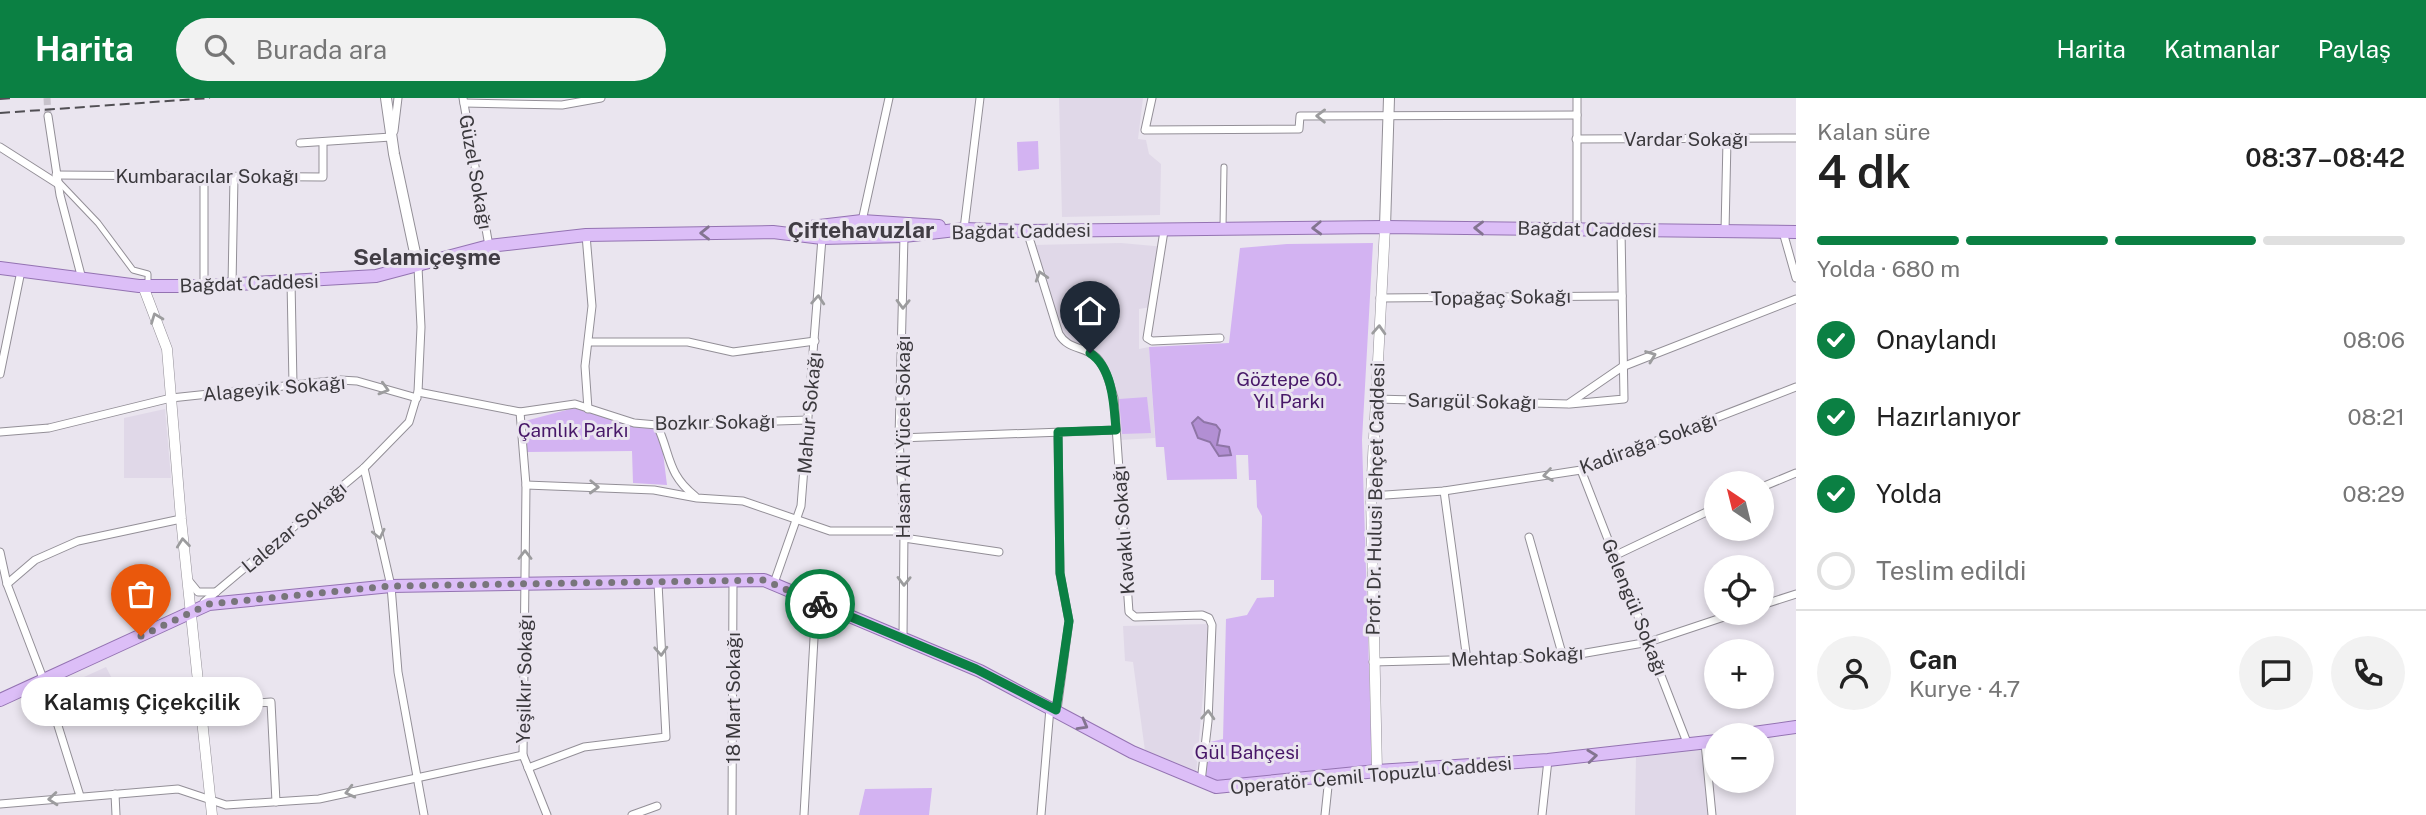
<!DOCTYPE html>
<html lang="tr">
<meta charset="utf-8">
<style>
:root{--surface:#fff;--page:#f2f2f2;--text:#222;--muted:#767676;--line:#e0e0e0;--accent:#0b8043}
body{margin:0;font-family:"Public Sans",sans-serif;background:var(--page);color:var(--text);height:100vh;display:flex;flex-direction:column;font-size:26px;white-space:nowrap}
*{box-sizing:border-box;margin:0}
p{font-size:23px;color:var(--muted)}
.icon{flex:none;width:38px;height:38px;fill:none;stroke:currentColor;stroke-width:2;stroke-linecap:round;stroke-linejoin:round}
.map{position:relative;flex:1;overflow:hidden}
.side{display:flex;flex-direction:column;background:var(--surface);width:630px}
.side>*{flex:none}
.needle{width:46px;rotate:325deg}
.controls{position:absolute;left:1704px;top:373px;display:grid;gap:14px}
.controls a{display:grid;place-items:center;width:70px;height:70px;border-radius:50%;background:var(--surface);box-shadow:0 4px 10px #0003;font-size:35px}
.pin{position:absolute;display:grid;place-items:center;width:60px;height:60px;color:#fff;margin:-72px -30px;border-radius:50% 50% 50% 0;rotate:-45deg;box-shadow:0 0 7px #0007}
.pin .icon{rotate:45deg}
.courier{position:absolute;display:grid;place-items:center;width:70px;height:70px;margin:-35px;border:5px solid #0b8043;border-radius:50%;background:#fff;color:#222;box-shadow:0 2px 9px #0007}
.bubble{position:absolute;height:49px;border-radius:24px;background:var(--surface);box-shadow:0 4px 10px #0003;font-size:23px;font-weight:600;line-height:49px;text-align:center}
.summary em{font-style:normal;font-weight:600}
.summary div{display:flex;flex-direction:column-reverse}
.summary{display:flex;align-items:center;justify-content:space-between;height:119px;padding:0 21px}
h1{font-size:46px;font-weight:600;line-height:52px}
.bar{display:grid;grid-template-columns:repeat(4,1fr);gap:10px 7px;align-content:center;height:84px;padding:0 21px}
.bar i{height:9px;border-radius:5px;background:var(--line)}
.bar .active{background:var(--accent)}
.bar p{grid-column:span 4}
.line{display:flex;align-items:center;gap:18px;padding:0 21px;border-top:2px solid var(--line)}
.line div{flex:1}
.round{display:grid;place-items:center;flex:none;width:74px;height:74px;border-radius:37px;background:var(--page)}
ol{padding:0 21px;list-style:none}
li{display:flex;align-items:center;gap:21px;height:77px}
li p{margin-inline-start:auto}
li .icon{padding:7px;border-radius:50%;background:var(--accent);color:#fff;stroke-width:4}
li:last-child{color:var(--muted)}
li i{width:38px;height:38px;border:4px solid var(--line);border-radius:50%}
header{display:flex;align-items:center;gap:42px;box-sizing:border-box;height:98px;padding:0 35px;background:var(--accent);color:#fff}
header strong{font-size:33px}
nav{display:flex;gap:38px;margin-inline-start:auto;font-size:24px}
.search{width:490px;height:63px;background:var(--page);display:flex;align-items:center;gap:18px;box-sizing:border-box;padding:0 24px;border-radius:38px;color:var(--muted);font-size:26px}
main{display:flex;flex:1;min-height:0}
.map>svg:first-child{display:block}
</style>
<header>
<strong>Harita</strong>
<div class="search"><svg class="icon" aria-label="search" viewBox="0 0 24 24"><circle cx="10" cy="10" r="6"/><path d="M15 15l6 6"/></svg>Burada ara</div>
<nav><a>Harita</a><a>Katmanlar</a><a>Paylaş</a></nav>
</header>
<main>
<div class="map">
<svg width="1796" height="717" viewBox="0 0 1796 717">
<rect width="100%" height="100%" fill="#eae5ef"/>
<!-- built -->
<g fill="#e0d8e8">
<path d="M1059 0H1143L1138 41 1146 42 1149 56 1161 66 1160 117 1062 119Z"/>
<path d="M1121 145 1165 149 1156 208 1139 211V251L1149 249 1155 340 1120 342 1116 294 1094 253 1063 240 1033 147Z"/>
<path d="M165 311 171 380H124V320Z"/>
<path d="M1209 526 1196 677 1145 653 1133 564 1125 563 1123 528Z"/>
<path d="M106 569 127 610 104 622 84 579Z"/>
<path d="M1702 650 1708 717H1635L1636 657Z"/>
</g>
<!-- green -->
<g fill="#d3b3f2">
<path d="M1038 43 1039 71 1018 73 1017 44Z"/>
<path d="M1373 145 1362 342 1372 668 1212 683 1205 680 1210 644 1223 641 1226 521 1247 517 1257 500 1274 499V482H1261L1262 418 1257 409 1256 382H1249L1248 357H1236L1237 381 1167 382 1164 349H1156L1149 249 1229 245 1240 150 1287 146Z"/>
<path d="M1147 299 1151 335 1122 336 1119 301Z"/>
<path d="M574 310 654 329 662 347 667 387 633 385 632 353 527 354 525 323Z"/>
<path d="M932 690 929 717H859L865 691Z"/>
</g>
<!-- water -->
<path fill="#b28fd3" stroke="#8e75a6" stroke-width="2" d="M1198 319 1204 324 1216 327 1220 332 1217 347 1229 349 1231 357 1219 358 1210 344 1198 340 1192 325Z"/>
<g fill="none" stroke-linecap="round" stroke-linejoin="round">
<!-- minor-tunnel -->
<path stroke="#c7c2cb" stroke-width="7" stroke-dasharray="7 3.5" stroke-linecap="butt" d="M47 0 48 18"/>
<!-- pedestrian casing -->
<g stroke="#938f97" stroke-width="7">
<g id="pedestrian">
<path d="M59 84 98 125 133 172 148 176V188"/>
<path d="M1223 129 1224 69"/>
</g>
</g>
<!-- minor casing -->
<g stroke="#938f97" stroke-width="9">
<g id="minor">
<path d="M463 0 489 148"/>
<path d="M1152 0 1145 32 1299 31 1300 18 1577 17"/>
<path d="M464 5 562 7 601 0"/>
<path d="M48 18 60 97 82 181"/>
<path d="M394 33 398 0"/>
<path d="M1576 41 1796 40"/>
<path d="M300 45 391 39"/>
<path d="M0 49 58 86"/>
<path d="M56 77 323 79V44"/>
<path d="M862 123 889 0"/>
<path d="M964 131 980 0"/>
<path d="M1577 131V0"/>
<path d="M1027 133 1059 236C1068 252 1084 248 1096 259 1106 269 1110 287 1114 300L1129 514 1135 519 1202 517 1209 520 1212 527 1208 623 1201 684"/>
<path d="M1164 133 1147 240 1152 243 1220 240"/>
<path d="M1725 133 1727 42"/>
<path d="M1783 134 1796 180"/>
<path d="M586 137 592 208 585 268 588 311"/>
<path d="M291 183 293 287"/>
<path d="M232 187 234 79"/>
<path d="M204 188V79"/>
<path d="M1380 200 1622 198"/>
<path d="M590 244H688L733 254 815 243"/>
<path d="M0 276 21 173"/>
<path d="M418 294 520 314 575 306 634 325 657 327 808 322"/>
<path d="M1376 301 1568 306 1622 269 1796 201"/>
<path d="M1570 306 1624 301 1621 132"/>
<path d="M520 314 526 387 523 657 547 717"/>
<path d="M657 327C671 357 667 376 695 398"/>
<path d="M0 334 49 330 171 300 340 282 357 283 417 300"/>
<path d="M899 340 1116 332"/>
<path d="M364 370 391 488 398 574 424 717"/>
<path d="M1581 372 1688 647"/>
<path d="M526 387 654 392 697 400 743 403 830 433H904"/>
<path d="M1762 389 1796 375"/>
<path d="M1444 393 1467 562"/>
<path d="M1371 398 1444 393 1581 372 1796 289"/>
<path d="M1529 439 1563 559"/>
<path d="M904 440 999 454"/>
<path d="M0 454 7 486 44 583 80 698"/>
<path d="M1614 458 1717 409"/>
<path d="M189 483 198 494H216"/>
<path d="M774 485 801 408 822 140"/>
<path d="M7 486 35 462 78 443 181 421"/>
<path d="M204 504 364 370 409 324 418 294 421 229 418 169"/>
<path d="M1762 507 1796 496"/>
<path d="M903 539 904 433 899 340 904 138"/>
<path d="M1373 564 1563 559 1649 544 1739 514"/>
<path d="M202 609 271 604 276 704"/>
<path d="M1057 612 1069 523 1060 476 1058 334"/>
<path d="M1705 645 1712 717"/>
<path d="M528 670 584 649 666 639 658 485"/>
<path d="M115 696 116 717"/>
<path d="M0 706 178 691 226 707 319 701 523 657"/>
<path d="M632 717 657 708"/>
<path d="M732 717 733 483"/>
<path d="M804 717 816 505"/>
<path d="M1041 717 1050 610"/>
<path d="M1325 717 1329 679"/>
<path d="M1542 717 1548 662"/>
</g>
</g>
<!-- tertiary casing -->
<g stroke="#938f97" stroke-width="11">
<g id="tertiary">
<path d="M143 188 167 251 181 421 212 717"/>
<path d="M1377 673 1371 398 1385 129"/>
</g>
</g>
<!-- secondary casing -->
<g stroke="#938f97" stroke-width="12">
<g id="secondary">
<path d="M386 0 394 56 418 169"/>
<path d="M1385 129 1389 0"/>
</g>
</g>
<!-- primary casing -->
<g stroke="#9473b2" stroke-width="14">
<g id="primary">
<path d="M794 131 862 123 939 128"/>
<path d="M0 170 139 188H204L376 178 489 148 586 137 773 134 822 140 904 138 964 131 1027 133 1385 129 1796 134"/>
<path d="M0 602 209 506 391 488 764 482 980 573 1132 654 1216 689 1377 673 1548 662 1717 643"/>
<path d="M1739 637 1796 629"/>
</g>
</g>
<!-- pedestrian -->
<use href="#pedestrian" stroke="#fff" stroke-width="5"/>
<!-- minor -->
<use href="#minor" stroke="#fff" stroke-width="7"/>
<!-- tertiary -->
<use href="#tertiary" stroke="#fff" stroke-width="10"/>
<!-- secondary -->
<use href="#secondary" stroke="#fff" stroke-width="10"/>
<!-- primary -->
<use href="#primary" stroke="#dcbef7" stroke-width="12"/>
<!-- rail -->
<g stroke="#514f54" stroke-width="2" stroke-dasharray="10 5" stroke-linecap="butt">
<path d="M0 1 13 0"/>
<path d="M0 15 210 0"/>
</g>
</g>
<!-- one-way arrows -->
<defs><path id="oneway-chevron" d="M-2-3.5L2.5 0L-2 3.5" fill="none" stroke-width="1.6" stroke-linecap="round" stroke-linejoin="round" transform="scale(1.75)"/></defs>
<g stroke="#9c9c9e">
<use href="#oneway-chevron" transform="translate(1321 18) rotate(-179)"/>
<use href="#oneway-chevron" transform="translate(1041 178) rotate(-107)"/>
<use href="#oneway-chevron" transform="translate(818 202) rotate(-86)"/>
<use href="#oneway-chevron" transform="translate(903 206) rotate(91)"/>
<use href="#oneway-chevron" transform="translate(156 220) rotate(-111)"/>
<use href="#oneway-chevron" transform="translate(1379 232) rotate(-87)"/>
<use href="#oneway-chevron" transform="translate(1651 258) rotate(-21)"/>
<use href="#oneway-chevron" transform="translate(384 291) rotate(16)"/>
<use href="#oneway-chevron" transform="translate(1548 377) rotate(171)"/>
<use href="#oneway-chevron" transform="translate(594 389) rotate(2)"/>
<use href="#oneway-chevron" transform="translate(379 436) rotate(77)"/>
<use href="#oneway-chevron" transform="translate(183 445) rotate(-96)"/>
<use href="#oneway-chevron" transform="translate(525 457) rotate(-90)"/>
<use href="#oneway-chevron" transform="translate(904 483) rotate(91)"/>
<use href="#oneway-chevron" transform="translate(661 553) rotate(87)"/>
<use href="#oneway-chevron" transform="translate(1208 617) rotate(-87)"/>
<use href="#oneway-chevron" transform="translate(350 694) rotate(166)"/>
<use href="#oneway-chevron" transform="translate(53 701) rotate(175)"/>
</g>
<g stroke="#837490">
<use href="#oneway-chevron" transform="translate(1317 130) rotate(178)"/>
<use href="#oneway-chevron" transform="translate(1479 130) rotate(-179)"/>
<use href="#oneway-chevron" transform="translate(705 135) rotate(179)"/>
<use href="#oneway-chevron" transform="translate(1083 627) rotate(29)"/>
<use href="#oneway-chevron" transform="translate(1592 658) rotate(-6)"/>
</g>
<g fill="none" stroke-linecap="round" stroke-linejoin="round">
<!-- done -->
<path stroke="#78757b" stroke-width="7" stroke-dasharray="0 12.6" d="M141 538 209 506 391 488 764 482 820 506"/>
<!-- route -->
<path stroke="#0b8043" stroke-width="9" d="M820 506 976 571 1056 612 1069 523 1060 475 1058 334 1116 332C1114 307 1113 270 1090 255"/>
</g>
<g text-anchor="middle" stroke-width="6" stroke-linejoin="round" paint-order="stroke">
<!-- street labels -->
<g font-size="19" fill="#3a383c" stroke="#eae5ef">
<text x="1686" y="48">Vardar Sokağı</text>
<text transform="translate(476 74) rotate(80)" y="7">Güzel Sokağı</text>
<text x="207" y="85">Kumbaracılar Sokağı</text>
<text transform="translate(1587 131) rotate(1)" y="7">Bağdat Caddesi</text>
<text transform="translate(1021 133) rotate(-1)" y="7">Bağdat Caddesi</text>
<text transform="translate(249 185) rotate(-2)" y="7">Bağdat Caddesi</text>
<text transform="translate(1501 199) rotate(-1)" y="7">Topağaç Sokağı</text>
<text transform="translate(274 290) rotate(-5)" y="7">Alageyik Sokağı</text>
<text transform="translate(1472 303) rotate(1)" y="7">Sarıgül Sokağı</text>
<text transform="translate(809 315) rotate(-85)" y="7">Mahur Sokağı</text>
<text transform="translate(715 324) rotate(-1)" y="7">Bozkır Sokağı</text>
<text transform="translate(903 339) rotate(-90)" y="7">Hasan Ali Yücel Sokağı</text>
<text transform="translate(1648 345) rotate(-20)" y="7">Kadirağa Sokağı</text>
<text transform="translate(1375 401) rotate(-89)" y="7">Prof. Dr. Hulusi Behçet Caddesi</text>
<text transform="translate(294 429) rotate(-40)" y="7">Lalezar Sokağı</text>
<text transform="translate(1123 432) rotate(-94)" y="7">Kavaklı Sokağı</text>
<text transform="translate(1635 509) rotate(68)" y="7">Gelengül Sokağı</text>
<text transform="translate(1517 558) rotate(-3)" y="7">Mehtap Sokağı</text>
<text transform="translate(524 581) rotate(-89)" y="7">Yeşilkır Sokağı</text>
<text transform="translate(733 600) rotate(-90)" y="7">18 Mart Sokağı</text>
<text transform="translate(1371 677) rotate(-5)" y="7">Operatör Cemil Topuzlu Caddesi</text>
</g>
<!-- park labels -->
<g font-size="19" fill="#471768" stroke="#eae5ef">
<text x="1289" y="288">Göztepe 60.<tspan x="1289" dy="22">Yıl Parkı</tspan></text>
<text x="573" y="339">Çamlık Parkı</text>
<text x="1247" y="661">Gül Bahçesi</text>
</g>
<!-- quarter labels -->
<g font-size="23" font-weight="bold" fill="#413d44" stroke="#eae5ef">
<text x="861" y="140">Çiftehavuzlar</text>
<text x="427" y="167">Selamiçeşme</text>
</g>
</g>
</svg>
<div class="controls">
<a><svg class="needle" viewBox="-14 -14 28 28"><path d="M0-13l5 13h-10z" fill="#e53935"/><path d="M0 13l5-13h-10z" fill="#767676"/></svg></a>
<a><svg class="icon" aria-label="locate" viewBox="0 0 24 24"><circle cx="12" cy="12" r="6"/><path d="M12 2v4M12 18v4M2 12h4M18 12h4"/></svg></a>
<a>+</a>
<a>−</a>
</div>
<div class="pin" style="left:141px;top:538px;background:#ea580c"><svg class="icon" aria-label="bag" viewBox="0 0 24 24"><path d="M5 8h14l-1 12H6zM9 8a3 3 0 0 1 6 0"/></svg></div>
<div class="pin" style="left:1090px;top:255px;background:#1f2937"><svg class="icon" aria-label="home" viewBox="0 0 24 24"><path d="M3 11l9-7 9 7M6 9v11h12V9"/></svg></div>
<div class="courier" style="left:820px;top:506px"><svg class="icon" aria-label="bike" viewBox="0 0 24 24"><circle cx="6" cy="16" r="4"/><circle cx="18" cy="16" r="4"/><path d="M6 16l4-8h5l3 8M10 8l3 8H6M13 5h3"/></svg></div>
<div class="bubble" style="left:21px;top:579px;width:242px">Kalamış Çiçekçilik</div>
</div>
<section class="side">
<div class="summary"><div><h1>4 dk</h1><p>Kalan süre</p></div><em>08:37–08:42</em></div>
<div class="bar"><i class="active"></i><i class="active"></i><i class="active"></i><i></i><p>Yolda · 680 m</p></div>
<ol>
<li><svg class="icon" aria-label="check" viewBox="0 0 24 24"><path d="M5 12l5 5 9-10"/></svg>Onaylandı<p>08:06</p></li>
<li><svg class="icon" aria-label="check" viewBox="0 0 24 24"><path d="M5 12l5 5 9-10"/></svg>Hazırlanıyor<p>08:21</p></li>
<li><svg class="icon" aria-label="check" viewBox="0 0 24 24"><path d="M5 12l5 5 9-10"/></svg>Yolda<p>08:29</p></li>
<li><i></i>Teslim edildi</li>
</ol>
<div class="line" style="height:126px"><a class="round"><svg class="icon" aria-label="person" viewBox="0 0 24 24"><circle cx="12" cy="8" r="4"/><path d="M4 21q1-7 8-7t8 7"/></svg></a><div><b>Can</b><p>Kurye · 4.7</p></div><a class="round"><svg class="icon" aria-label="chat" viewBox="0 0 24 24"><path d="M4 5h16v11H9l-5 4z"/></svg></a><a class="round"><svg class="icon" aria-label="phone" viewBox="0 0 24 24"><path d="M5 4h4l2 5-3 2q2 4 5 5l2-3 5 2v4C11 20 4 13 5 4z"/></svg></a></div>
</section>
</main>
